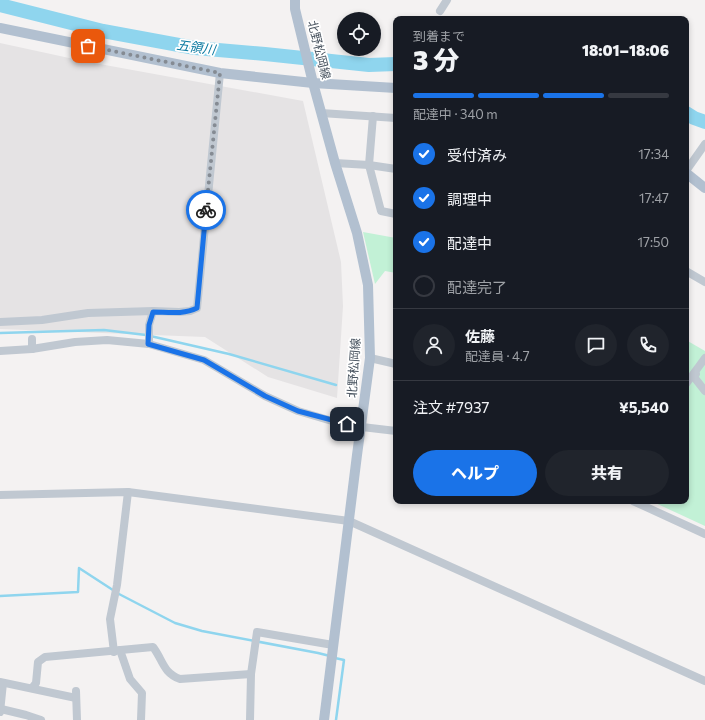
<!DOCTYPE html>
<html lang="ja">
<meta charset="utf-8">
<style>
:root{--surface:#171b24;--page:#20242c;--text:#f1f3f6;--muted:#9ea1a6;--line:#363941;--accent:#1a73e8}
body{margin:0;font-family:Commissioner,"Noto Sans JP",sans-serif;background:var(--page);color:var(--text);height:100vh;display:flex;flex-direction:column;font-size:15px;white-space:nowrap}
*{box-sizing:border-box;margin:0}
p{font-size:13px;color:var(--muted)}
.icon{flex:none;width:22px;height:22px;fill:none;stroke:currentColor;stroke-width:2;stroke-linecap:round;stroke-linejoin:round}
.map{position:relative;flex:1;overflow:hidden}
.side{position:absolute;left:393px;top:16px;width:296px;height:488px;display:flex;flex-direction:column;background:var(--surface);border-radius:8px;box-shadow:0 2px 6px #0003}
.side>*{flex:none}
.buttons{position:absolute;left:337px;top:12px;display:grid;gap:8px}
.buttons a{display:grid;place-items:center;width:44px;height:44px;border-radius:50%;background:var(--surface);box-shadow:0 2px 6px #0003;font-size:20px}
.pin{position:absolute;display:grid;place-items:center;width:34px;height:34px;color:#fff;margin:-17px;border-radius:8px;box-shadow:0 2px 6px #0006}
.courier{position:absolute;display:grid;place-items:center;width:40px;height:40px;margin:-20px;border:3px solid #1a73e8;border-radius:50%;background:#fff;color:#222;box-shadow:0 1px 5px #0007}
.summary em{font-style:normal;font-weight:800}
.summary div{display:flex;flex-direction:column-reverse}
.summary{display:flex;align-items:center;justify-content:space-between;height:68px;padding:0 20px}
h1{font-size:26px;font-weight:800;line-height:30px}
.bar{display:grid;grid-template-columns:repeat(4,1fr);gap:6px 4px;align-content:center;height:48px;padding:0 20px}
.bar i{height:5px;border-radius:3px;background:var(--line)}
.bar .current{background:var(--accent)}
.bar p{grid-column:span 4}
.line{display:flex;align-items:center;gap:10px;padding:0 20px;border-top:1px solid var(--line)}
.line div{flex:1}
.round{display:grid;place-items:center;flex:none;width:42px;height:42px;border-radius:21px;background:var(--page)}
ol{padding:0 20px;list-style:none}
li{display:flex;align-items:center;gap:12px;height:44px}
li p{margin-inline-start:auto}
li .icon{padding:4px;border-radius:50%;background:var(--accent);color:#fff;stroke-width:4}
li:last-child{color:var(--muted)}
li i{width:22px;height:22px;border:2px solid var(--line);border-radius:50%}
.primary-button{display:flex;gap:8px;margin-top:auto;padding:8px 20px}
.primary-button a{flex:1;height:46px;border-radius:24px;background:var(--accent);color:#fff;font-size:16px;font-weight:800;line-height:46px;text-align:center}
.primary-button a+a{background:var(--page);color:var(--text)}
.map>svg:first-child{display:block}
</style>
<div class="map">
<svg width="705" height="720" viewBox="0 0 705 720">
<rect width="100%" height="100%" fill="#f4f2f2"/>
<!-- education -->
<path fill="#e5e3e4" d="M0 43 83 61 303 101 341 262 343 306 337 398 268 377 205 337 0 329Z"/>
<!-- green -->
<g fill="#c2f1d6">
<path d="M363 232 396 238V273L385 271 375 284Z"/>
<path d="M686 340 705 351V526L651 501H686Z"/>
</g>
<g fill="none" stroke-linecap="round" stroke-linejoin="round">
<!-- stream -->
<g stroke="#8fd5ee" stroke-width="2.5">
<path d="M0 333 104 330 146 335 229 354 336 385"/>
<path d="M0 596 78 592 79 568 119 594 175 623 202 631 318 653 330 656"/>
<path d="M335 658 344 660 336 720"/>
</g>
<!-- river -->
<g stroke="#8fd5ee" stroke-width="14">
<path d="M0 5 103 31 195 48 265 54 369 65 396 64"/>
<path d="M686 113 694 118 705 122"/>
</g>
<!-- minor -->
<g stroke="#c0c8d1" stroke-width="8">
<path d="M440 11 447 0"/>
<path d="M321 113 396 118"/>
<path d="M373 116 369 165 381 211 396 214"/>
<path d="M335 163 369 165 396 169"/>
<path d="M686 171 705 144"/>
<path d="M686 271 705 282"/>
<path d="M0 322 42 320 88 313 153 311 179 312 190 311 197 308 220 73"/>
<path d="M32 339V349"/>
<path d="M149 344V325L153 311"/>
<path d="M0 351 32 349 75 342 107 340 149 344 204 360 265 396 298 411 332 421 362 427 396 431"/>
<path d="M370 358 396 364"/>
<path d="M695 372 696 374 694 377 705 391"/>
<path d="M686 384 705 358"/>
<path d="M0 495 128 492 349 521 705 681"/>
<path d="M633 501 705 534"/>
<path d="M120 650 130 679 142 693 141 720"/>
<path d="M114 652 110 619 117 585 128 492"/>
<path d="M0 682 76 698"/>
<path d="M32 688 36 683 38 662 45 657 153 647C163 660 163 673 180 679L251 674"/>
<path d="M76 691 77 720"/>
<path d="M1 709 26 715 41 720"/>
<path d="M0 712 3 683"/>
<path d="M250 720 251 674 257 632 333 645"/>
</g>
<!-- major -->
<g stroke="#b2c0d0" stroke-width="10">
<path d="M295 0V9L313 83 335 163 357 233 368 285 370 358 357 455 324 720"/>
<path d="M0 28 220 73 313 83 396 88"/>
<path d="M686 173 705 188"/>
</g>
</g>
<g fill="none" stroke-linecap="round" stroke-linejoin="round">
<!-- done -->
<path stroke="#858b93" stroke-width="4" stroke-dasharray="0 7.2" d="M88 46 220 73 206 210"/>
<!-- route -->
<path stroke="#1a73e8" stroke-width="5" d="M206 210 197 308C183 315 167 312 153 312L149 325 148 344 204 360 265 396 298 411 347 424"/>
</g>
<g text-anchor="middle" stroke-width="3.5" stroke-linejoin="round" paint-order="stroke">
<!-- street labels -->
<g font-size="12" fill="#495460" stroke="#fff">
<text transform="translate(319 50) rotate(76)" y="4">北野松岡線</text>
<text transform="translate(354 368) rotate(-86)" y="4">北野松岡線</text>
</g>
<!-- water labels -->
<g font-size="13" font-style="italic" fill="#0c7aa1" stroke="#fff">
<text transform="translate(196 47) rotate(8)" y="5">五領川</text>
</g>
</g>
</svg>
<div class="buttons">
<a><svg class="icon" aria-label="locate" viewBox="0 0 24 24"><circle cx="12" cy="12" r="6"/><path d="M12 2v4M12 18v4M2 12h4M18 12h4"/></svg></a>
</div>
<div class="pin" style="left:88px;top:46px;background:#ea580c"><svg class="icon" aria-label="bag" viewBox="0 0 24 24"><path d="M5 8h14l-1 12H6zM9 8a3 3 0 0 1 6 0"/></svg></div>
<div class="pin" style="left:347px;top:424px;background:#1f2937"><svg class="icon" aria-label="home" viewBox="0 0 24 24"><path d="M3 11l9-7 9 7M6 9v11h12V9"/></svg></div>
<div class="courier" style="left:206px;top:210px"><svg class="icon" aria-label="bike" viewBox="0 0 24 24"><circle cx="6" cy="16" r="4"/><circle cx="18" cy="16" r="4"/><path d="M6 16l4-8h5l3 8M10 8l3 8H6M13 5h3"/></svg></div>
<section class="side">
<div class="summary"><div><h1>3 分</h1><p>到着まで</p></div><em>18:01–18:06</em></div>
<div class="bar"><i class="current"></i><i class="current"></i><i class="current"></i><i></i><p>配達中 · 340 m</p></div>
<ol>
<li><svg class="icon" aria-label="check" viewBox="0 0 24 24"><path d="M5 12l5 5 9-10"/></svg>受付済み<p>17:34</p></li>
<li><svg class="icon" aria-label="check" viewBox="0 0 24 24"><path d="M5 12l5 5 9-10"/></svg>調理中<p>17:47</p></li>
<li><svg class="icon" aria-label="check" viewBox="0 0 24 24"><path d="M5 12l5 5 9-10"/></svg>配達中<p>17:50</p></li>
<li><i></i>配達完了</li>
</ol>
<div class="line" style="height:72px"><a class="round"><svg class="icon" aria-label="person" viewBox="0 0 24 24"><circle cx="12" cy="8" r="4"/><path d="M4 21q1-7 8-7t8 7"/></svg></a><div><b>佐藤</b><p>配達員 · 4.7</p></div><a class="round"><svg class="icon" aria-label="chat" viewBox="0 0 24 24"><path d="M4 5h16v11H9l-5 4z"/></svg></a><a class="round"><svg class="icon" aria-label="phone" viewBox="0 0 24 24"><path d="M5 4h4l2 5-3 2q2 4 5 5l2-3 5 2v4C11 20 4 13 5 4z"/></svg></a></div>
<div class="line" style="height:52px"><div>注文 #7937</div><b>¥5,540</b></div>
<div class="primary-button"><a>ヘルプ</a><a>共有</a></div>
</section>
</div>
